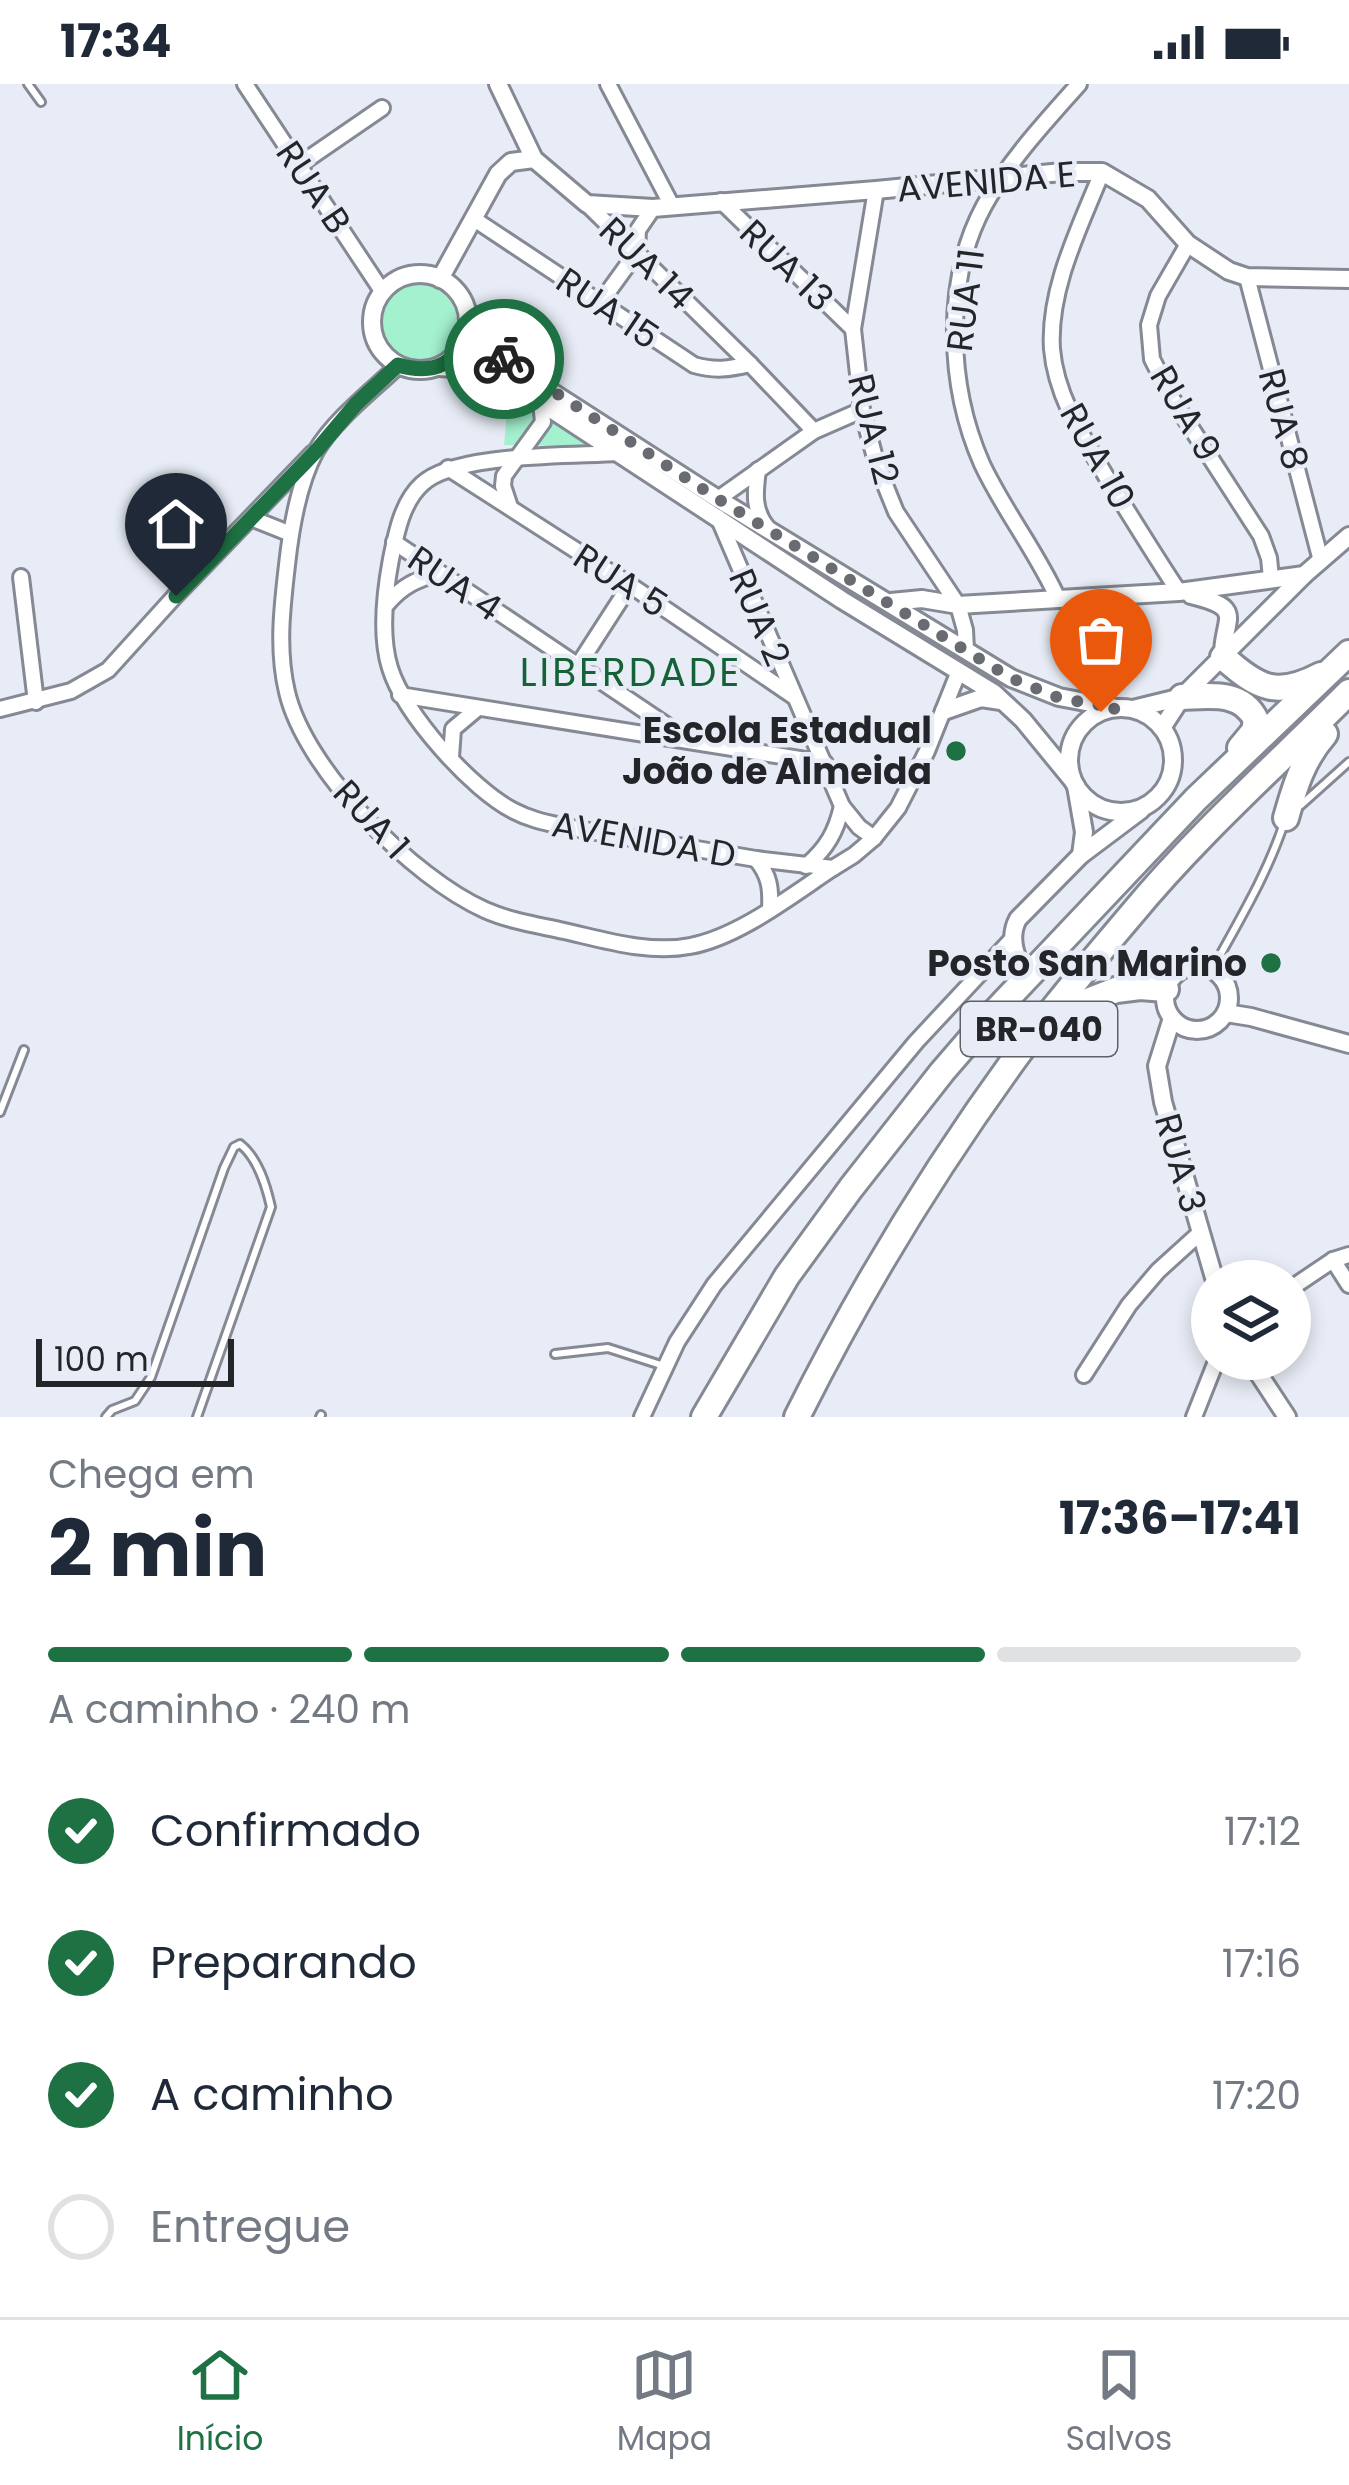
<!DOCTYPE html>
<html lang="pt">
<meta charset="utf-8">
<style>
:root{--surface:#fff;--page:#f6f6f7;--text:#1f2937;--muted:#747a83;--line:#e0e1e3;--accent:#1d7142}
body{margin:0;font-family:Poppins,sans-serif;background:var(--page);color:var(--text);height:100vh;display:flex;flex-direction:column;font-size:45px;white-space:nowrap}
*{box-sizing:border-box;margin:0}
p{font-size:39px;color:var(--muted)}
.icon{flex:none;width:66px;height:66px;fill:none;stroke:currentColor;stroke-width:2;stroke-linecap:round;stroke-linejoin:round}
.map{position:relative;height:1333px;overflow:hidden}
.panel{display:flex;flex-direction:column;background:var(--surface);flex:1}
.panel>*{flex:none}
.tools{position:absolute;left:1191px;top:1176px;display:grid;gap:24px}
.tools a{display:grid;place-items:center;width:120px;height:120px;border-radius:50%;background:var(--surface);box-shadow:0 6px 18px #0003;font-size:60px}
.scale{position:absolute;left:36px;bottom:30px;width:198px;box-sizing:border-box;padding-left:12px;border:6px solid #232529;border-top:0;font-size:33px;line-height:42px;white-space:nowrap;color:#232529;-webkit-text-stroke:9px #e7ecf6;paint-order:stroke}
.pin{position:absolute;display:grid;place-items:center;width:102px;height:102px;color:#fff;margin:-123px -51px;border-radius:50% 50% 50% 0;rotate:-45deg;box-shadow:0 0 12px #0007}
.pin .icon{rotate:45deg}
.courier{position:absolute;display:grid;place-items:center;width:120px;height:120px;margin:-60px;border:9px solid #1d7142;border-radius:50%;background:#fff;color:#222;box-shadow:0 3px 15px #0007}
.overview em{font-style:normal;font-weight:700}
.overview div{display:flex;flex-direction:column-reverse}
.overview{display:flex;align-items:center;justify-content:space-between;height:204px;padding:0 48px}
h1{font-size:78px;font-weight:700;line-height:90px}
.bar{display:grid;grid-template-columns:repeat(4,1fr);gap:18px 12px;align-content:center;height:144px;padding:0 48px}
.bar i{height:15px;border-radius:9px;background:var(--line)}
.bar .current{background:var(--accent)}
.bar p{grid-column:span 4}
ol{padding:0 48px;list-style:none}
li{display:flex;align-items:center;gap:36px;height:132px}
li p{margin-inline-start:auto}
li .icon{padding:12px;border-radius:50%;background:var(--accent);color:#fff;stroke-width:4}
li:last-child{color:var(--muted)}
li i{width:66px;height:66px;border:6px solid var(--line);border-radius:50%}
.status{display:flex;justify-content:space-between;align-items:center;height:84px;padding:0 60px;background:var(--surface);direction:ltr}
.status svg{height:33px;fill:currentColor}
.menu{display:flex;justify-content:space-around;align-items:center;height:168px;border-top:3px solid var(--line);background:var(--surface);font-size:33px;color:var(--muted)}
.menu a{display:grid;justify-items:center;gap:6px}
.menu .current{color:var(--accent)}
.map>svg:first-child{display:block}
</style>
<div class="status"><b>17:34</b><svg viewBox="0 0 49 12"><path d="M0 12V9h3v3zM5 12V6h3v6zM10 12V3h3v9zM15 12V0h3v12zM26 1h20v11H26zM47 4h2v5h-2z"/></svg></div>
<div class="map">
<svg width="1349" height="1333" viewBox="0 0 1349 1333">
<rect width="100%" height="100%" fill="#e7ecf6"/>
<!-- green -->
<g fill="#a4f1cf">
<circle cx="418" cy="238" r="39"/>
<path d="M508 315 584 355V362L504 361Z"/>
</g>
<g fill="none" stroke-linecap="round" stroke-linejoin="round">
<!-- service casing -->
<g stroke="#858993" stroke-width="12">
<g id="service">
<path d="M28 0 41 18"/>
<path d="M1301 721 1349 678"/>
<path d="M1212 886C1238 838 1267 791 1284 739"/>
<path d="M0 1028 24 966"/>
<path d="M555 1270 608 1264 664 1282"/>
<path d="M106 1333 112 1326 135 1317 151 1293 224 1084 234 1063 240 1060C258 1074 266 1101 271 1123L197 1333"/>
<path d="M320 1333 321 1331"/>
</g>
</g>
<!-- minor casing -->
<g stroke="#858993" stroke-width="20">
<g id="minor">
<path d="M245 0 382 207"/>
<path d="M608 0 672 122"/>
<path d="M299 81 382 24"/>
<path d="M1102 88C1080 143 1048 205 1052 265 1056 314 1086 358 1110 399 1133 436 1155 472 1179 508"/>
<path d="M876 106 853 245 862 326 877 381 896 428 958 521 965 546 966 565"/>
<path d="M721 117 853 245"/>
<path d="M587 120 750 280 814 347"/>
<path d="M474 135 694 281C715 287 729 285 750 280"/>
<path d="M1188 160 1158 212 1149 241 1152 275 1173 316 1261 452 1269 474 1271 494"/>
<path d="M1247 193 1321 477"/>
<path d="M600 219 637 168 638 146 653 124"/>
<path d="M398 282C373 306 334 336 316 367 298 400 291 444 287 481 282 524 277 566 287 608 305 686 413 794 485 826 510 837 537 841 564 847 604 856 649 870 690 862 739 853 792 811 833 784"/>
<path d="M618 369C572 372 454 369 422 400 402 418 396 450 391 475 385 507 380 552 390 584 404 630 471 705 514 727 531 736 548 739 566 743L756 775 833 784 854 771 874 754 898 724 927 667 959 587"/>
<path d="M448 384 630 501 793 612"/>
<path d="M758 386C755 408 753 426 767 443"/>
<path d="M718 415 814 347 862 326"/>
<path d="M510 423 503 402 504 392 543 338 541 318"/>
<path d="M718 433 842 722 859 743 874 754"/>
<path d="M251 434 291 450"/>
<path d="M394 458 690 657"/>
<path d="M21 493 36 618"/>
<path d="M1058 515C1037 468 1004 427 982 380 948 303 943 198 984 122 1008 78 1045 38 1079 0"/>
<path d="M387 520C402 502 416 496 438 489"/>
<path d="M579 580 630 501"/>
<path d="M400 611 825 679"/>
<path d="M0 625 71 607 108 586 176 511 313 369"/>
<path d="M451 673 453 645 478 624"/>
<path d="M756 775C770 792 771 805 770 826"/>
<path d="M806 782C827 764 836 748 842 722"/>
<path d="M1333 1176 1349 1201"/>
<path d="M1290 1205 1333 1176 1349 1171"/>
<path d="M1084 1291 1129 1221 1158 1187 1201 1148"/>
<path d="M642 1333 677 1258 714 1201 916 958 1013 854"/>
<path d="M1194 1333 1217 1275"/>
</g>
</g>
<!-- tertiary casing -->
<g stroke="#858993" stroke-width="22">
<g id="tertiary">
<path d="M498 0 534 75 587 120 653 124 876 106 1062 88H1102L1148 115 1188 160 1229 187 1247 193 1349 195"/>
<circle cx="420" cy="238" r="48"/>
<path d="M440 195 498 90 511 78 534 75"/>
<path d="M468 240 505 276 533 296 718 415 1011 594 1059 613 1117 624"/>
<path d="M438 283 473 285 525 308 842 516 994 609 1023 636 1073 697"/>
<path d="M1191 511C1248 525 1222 534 1223 573"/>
<path d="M891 518 922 515 958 521 1179 508 1304 491 1349 452"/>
<circle cx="1121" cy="676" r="52"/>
<path d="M1133 625 1182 613"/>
<path d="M944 627 981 614 1001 617"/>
<path d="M1162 644 1182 613 1304 491"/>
<path d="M1076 702 1084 748 1081 771"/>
<circle cx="1197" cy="914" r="32"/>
<path d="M1027 895C1017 876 1007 855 1018 835L1081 771 1141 726"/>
<path d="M1226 929 1251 933 1349 960"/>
<path d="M1172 934 1157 982 1163 1018 1215 1197"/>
<path d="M1249 1275 1287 1333"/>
</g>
</g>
<!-- motorway casing -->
<g stroke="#858993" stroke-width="30">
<g id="motorway">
<path d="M1223 573C1259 605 1277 614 1321 591"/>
<path d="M1182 613C1209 612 1242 606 1256 636L1254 647 1240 664"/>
<path d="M1286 734C1295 702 1303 675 1325 650"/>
<path d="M1052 931 1116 906 1140 903 1166 905"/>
<path d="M704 1333 787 1192 851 1104 942 988 986 937 1196 715 1349 569"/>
<path d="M797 1333C860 1207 933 1087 1016 973 1050 926 1093 876 1131 831 1197 751 1276 681 1349 608"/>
</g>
</g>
<!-- service -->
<use href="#service" stroke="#fff" stroke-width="6"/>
<!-- minor -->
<use href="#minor" stroke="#fff" stroke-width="14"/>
<!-- tertiary -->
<use href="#tertiary" stroke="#fff" stroke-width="16"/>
<!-- motorway -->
<use href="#motorway" stroke="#fff" stroke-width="24"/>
</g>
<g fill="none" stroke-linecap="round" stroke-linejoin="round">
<!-- done -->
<path stroke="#686b71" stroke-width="12" stroke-dasharray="0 21.6" d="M504 275 718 415 1011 594 1059 614 1117 624 1101 628"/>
<!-- route -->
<path stroke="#1d7142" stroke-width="15" d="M176 512 317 366 356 320 398 281C435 292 461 279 468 240L504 275"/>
</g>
<!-- markers -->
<g fill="#1d7142" stroke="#e7ecf6" stroke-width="4.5">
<circle cx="956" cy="667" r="12"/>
<circle cx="1271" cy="879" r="12"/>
</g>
<g text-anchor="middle" stroke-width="9" stroke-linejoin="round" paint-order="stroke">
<!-- shield labels -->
<rect fill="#e7ecf6" stroke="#5e6166" stroke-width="3" x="961" y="918" width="156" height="54" rx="9"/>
<g font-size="33" font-weight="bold" fill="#232529">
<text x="1039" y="957">BR-040</text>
</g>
<!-- street labels -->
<g font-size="36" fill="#232529" stroke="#e7ecf6">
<text transform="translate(986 97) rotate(-5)" y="13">AVENIDA E</text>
<text transform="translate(314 103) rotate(56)" y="13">RUA B</text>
<text transform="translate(647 179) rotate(44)" y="13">RUA 14</text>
<text transform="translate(787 181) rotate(44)" y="13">RUA 13</text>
<text transform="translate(965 216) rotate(-83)" y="13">RUA 11</text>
<text transform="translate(608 224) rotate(34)" y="13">RUA 15</text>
<text transform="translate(1186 329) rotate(60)" y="13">RUA 9</text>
<text transform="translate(1284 335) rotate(75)" y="13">RUA 8</text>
<text transform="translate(874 345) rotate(76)" y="13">RUA 12</text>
<text transform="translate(1098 372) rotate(61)" y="13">RUA 10</text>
<text transform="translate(621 496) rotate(33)" y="13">RUA 5</text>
<text transform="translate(455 499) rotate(34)" y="13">RUA 4</text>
<text transform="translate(760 533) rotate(67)" y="13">RUA 2</text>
<text transform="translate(372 735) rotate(47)" y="13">RUA 1</text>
<text transform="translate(644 755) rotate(10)" y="13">AVENIDA D</text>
<text transform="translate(1181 1079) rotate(74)" y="13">RUA 3</text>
</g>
<!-- poi labels -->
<g font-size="36" font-weight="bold" fill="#232529" stroke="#e7ecf6" text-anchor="end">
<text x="932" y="659">Escola Estadual<tspan x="932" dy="41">João de Almeida</tspan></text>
<text x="1247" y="892">Posto San Marino</text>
</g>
<!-- neighbourhood labels -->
<g font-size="39" letter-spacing="3" fill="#156238" stroke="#e7ecf6">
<text x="631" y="602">LIBERDADE</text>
</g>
</g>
</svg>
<div class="tools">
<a><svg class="icon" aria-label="layers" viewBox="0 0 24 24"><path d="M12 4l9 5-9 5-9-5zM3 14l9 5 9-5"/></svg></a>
</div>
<div class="scale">100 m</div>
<div class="pin" style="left:1101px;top:628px;background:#ea580c"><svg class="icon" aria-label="bag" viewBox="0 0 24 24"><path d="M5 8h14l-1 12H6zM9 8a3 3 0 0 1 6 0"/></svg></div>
<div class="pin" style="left:176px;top:512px;background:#1f2937"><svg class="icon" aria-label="home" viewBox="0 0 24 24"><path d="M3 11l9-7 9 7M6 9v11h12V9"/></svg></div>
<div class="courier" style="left:504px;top:275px"><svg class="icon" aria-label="bike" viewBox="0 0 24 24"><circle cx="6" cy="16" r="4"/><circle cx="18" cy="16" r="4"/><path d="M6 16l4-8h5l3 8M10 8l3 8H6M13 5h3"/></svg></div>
</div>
<section class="panel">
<div class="overview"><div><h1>2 min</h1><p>Chega em</p></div><em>17:36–17:41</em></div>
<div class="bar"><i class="current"></i><i class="current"></i><i class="current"></i><i></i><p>A caminho · 240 m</p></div>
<ol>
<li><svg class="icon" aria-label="check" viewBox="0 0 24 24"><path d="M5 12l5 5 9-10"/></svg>Confirmado<p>17:12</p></li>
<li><svg class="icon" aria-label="check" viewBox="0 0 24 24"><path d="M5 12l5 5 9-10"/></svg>Preparando<p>17:16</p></li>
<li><svg class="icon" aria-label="check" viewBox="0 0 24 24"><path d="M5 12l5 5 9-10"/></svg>A caminho<p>17:20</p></li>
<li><i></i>Entregue</li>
</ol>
</section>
<nav class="menu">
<a class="current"><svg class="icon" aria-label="home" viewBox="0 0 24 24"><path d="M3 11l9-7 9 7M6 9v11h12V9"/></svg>Início</a>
<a><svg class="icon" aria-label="map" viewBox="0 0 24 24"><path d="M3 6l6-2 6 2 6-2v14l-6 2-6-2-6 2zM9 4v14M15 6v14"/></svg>Mapa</a>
<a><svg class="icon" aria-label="saved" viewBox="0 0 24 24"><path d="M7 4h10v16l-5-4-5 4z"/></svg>Salvos</a>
</nav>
